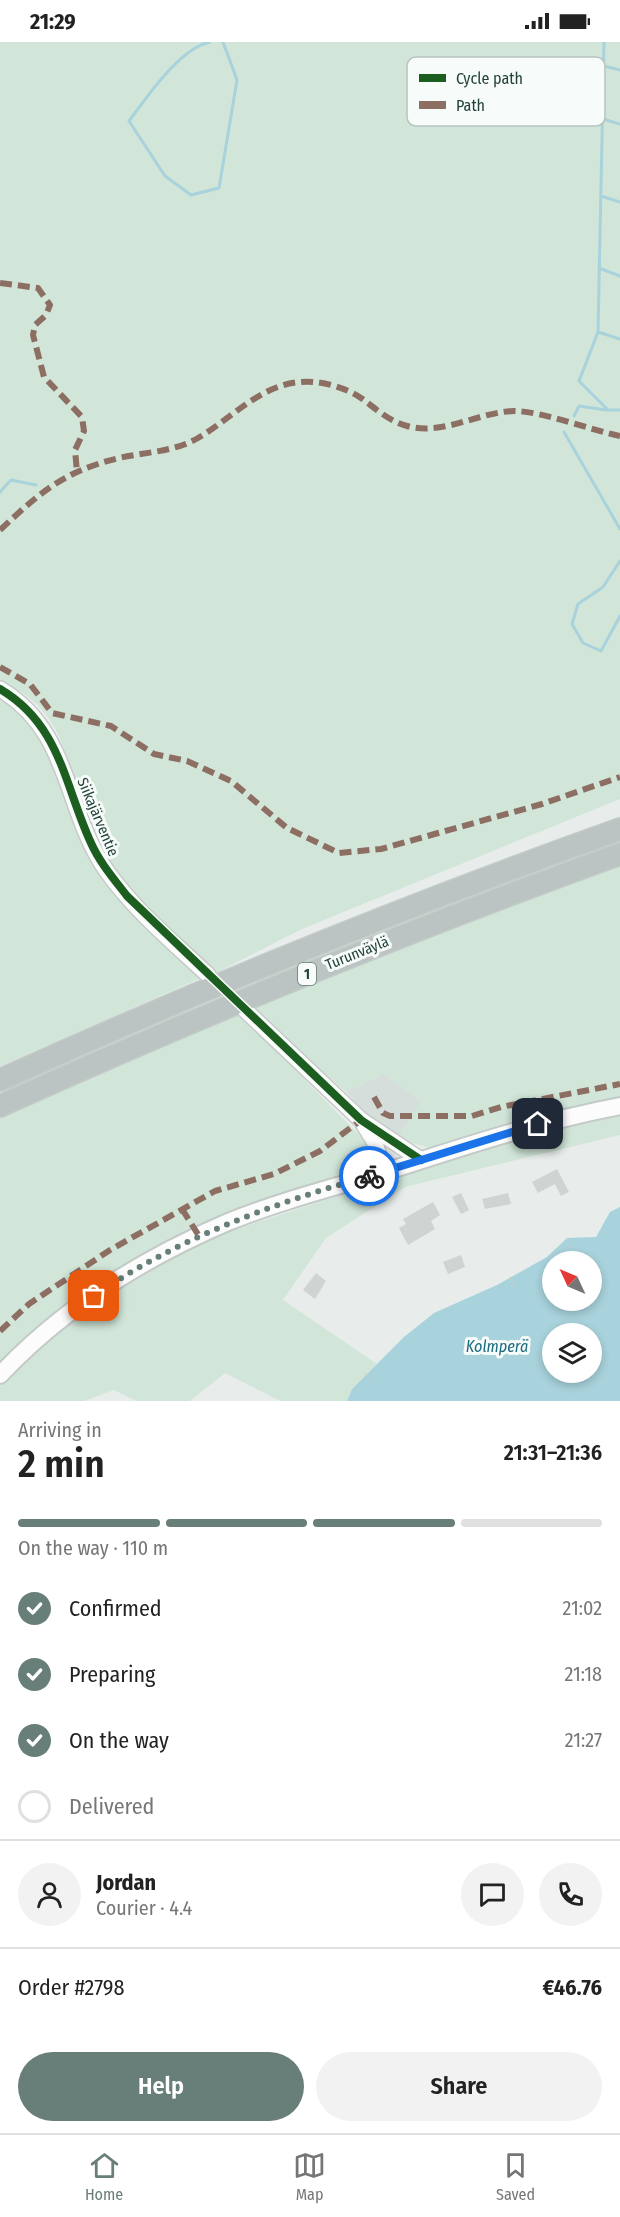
<!DOCTYPE html>
<meta charset="utf-8">
<style>
:root{--surface:#fff;--page:#f2f2f2;--text:#222;--muted:#767676;--line:#e0e0e0;--accent:#687e79}
body{margin:0;font-family:"Fira Sans Condensed",sans-serif;background:var(--page);color:var(--text);height:100vh;display:flex;flex-direction:column;font-size:22px;white-space:nowrap}
*{box-sizing:border-box;margin:0}
p{font-size:20px;color:var(--muted)}
.icon{flex:none;width:33px;height:33px;fill:none;stroke:currentColor;stroke-width:2;stroke-linecap:round;stroke-linejoin:round}
.map{position:relative;height:1359px;overflow:hidden}
.drawer{display:flex;flex-direction:column;background:var(--surface);flex:1}
.drawer>*{flex:none}
.needle{width:39px;rotate:314deg}
.controls{position:absolute;left:542px;top:1209px;display:grid;gap:12px}
.controls a{display:grid;place-items:center;width:60px;height:60px;border-radius:50%;background:var(--surface);box-shadow:0 3px 9px #0003;font-size:30px}
.pin{position:absolute;display:grid;place-items:center;width:51px;height:51px;color:#fff;margin:-26px;border-radius:12px;box-shadow:0 3px 9px #0006}
.courier{position:absolute;display:grid;place-items:center;width:60px;height:60px;margin:-30px;border:4px solid #1a73e8;border-radius:50%;background:#fff;color:#222;box-shadow:0 2px 8px #0007}
.overview em{font-style:normal;font-weight:600}
.overview div{display:flex;flex-direction:column-reverse}
.overview{display:flex;align-items:center;justify-content:space-between;height:102px;padding:0 18px}
h1{font-size:39px;font-weight:600;line-height:45px}
.bar{display:grid;grid-template-columns:repeat(4,1fr);gap:9px 6px;align-content:center;height:72px;padding:0 18px}
.bar i{height:8px;border-radius:4px;background:var(--line)}
.bar .current{background:var(--accent)}
.bar p{grid-column:span 4}
.line{display:flex;align-items:center;gap:15px;padding:0 18px;border-top:2px solid var(--line)}
.line div{flex:1}
.round{display:grid;place-items:center;flex:none;width:63px;height:63px;border-radius:32px;background:var(--page)}
ol{padding:0 18px;list-style:none}
li{display:flex;align-items:center;gap:18px;height:66px}
li p{margin-inline-start:auto}
li .icon{padding:6px;border-radius:50%;background:var(--accent);color:#fff;stroke-width:4}
li:last-child{color:var(--muted)}
li i{width:33px;height:33px;border:3px solid var(--line);border-radius:50%}
.button{display:flex;gap:12px;margin-top:auto;padding:12px 18px}
.button a{flex:1;height:69px;border-radius:36px;background:var(--accent);color:#fff;font-size:24px;font-weight:600;line-height:69px;text-align:center}
.button a+a{background:var(--page);color:var(--text)}
.status{display:flex;justify-content:space-between;align-items:center;height:42px;padding:0 30px;background:var(--surface);direction:ltr}
.status svg{height:16px;fill:currentColor}
.dock{display:flex;justify-content:space-around;align-items:center;height:84px;border-top:2px solid var(--line);background:var(--surface);font-size:16px;color:var(--muted)}
.dock a{display:grid;justify-items:center;gap:3px}
.dock .current{color:var(--accent)}
.map>svg:first-child{display:block}
</style>
<div class="status"><b>21:29</b><svg viewBox="0 0 49 12"><path d="M0 12V9h3v3zM5 12V6h3v6zM10 12V3h3v9zM15 12V0h3v12zM26 1h20v11H26zM47 4h2v5h-2z"/></svg></div>
<div class="map">
<svg width="620" height="1359" viewBox="0 0 620 1359">
<rect width="100%" height="100%" fill="#e8edeb"/>
<!-- built -->
<path fill="#d6dedb" d="M384 1032 422 1059 397 1097 381 1087 346 1050Z"/>
<!-- green -->
<g fill="#d1e6d8">
<path d="M0 0H620V757L302 887 216 931C185 903 150 875 124 842 109 824 96 796 87 774 63 717 67 668 0 639Z"/>
<path d="M0 655C63 695 57 761 92 819 120 865 164 900 203 935L0 1024Z"/>
<path d="M620 823V1057L431 1106 397 1097 421 1059 384 1032 346 1050 251 967 381 912Z"/>
<path d="M238 970 371 1105 372 1114 368 1121 331 1135 308 1149C256 1169 200 1186 149 1210 93 1236 45 1280 0 1323V1075Z"/>
<path d="M620 1071V1093L405 1145 326 1196 283 1258 377 1322 352 1347 347 1359H280L225 1331 190 1359H136L114 1348 84 1359H0V1344L20 1321 65 1282 111 1248 140 1236 167 1215 215 1194 529 1092Z"/>
</g>
<!-- water -->
<path fill="#a8d2dc" fill-rule="evenodd" d="M620 1165V1359H347L352 1347 404 1295 434 1271 497 1243 547 1215 567 1196 596 1195 610 1170ZM552 1220H591V1258H552ZM552 1292H591V1330H552Z"/>
<g fill="none" stroke-linecap="round" stroke-linejoin="round">
<!-- stream -->
<g stroke="#a8d2dc" stroke-width="3">
<path d="M210 0C180 6 147 55 129 79L165 134 191 153 219 146 237 38 223 0"/>
<path d="M604 0 598 290 579 339 608 368H620"/>
<path d="M604 24 620 28"/>
<path d="M603 77 620 82"/>
<path d="M601 154 620 160"/>
<path d="M599 226 620 234"/>
<path d="M598 290 620 297"/>
<path d="M574 374 579 364 606 368"/>
<path d="M564 390 620 487"/>
<path d="M0 450 11 438 36 443"/>
<path d="M620 519 603 545 578 562 572 582 583 601 601 609 620 574"/>
</g>
</g>
<!-- building -->
<g fill="#ced4d2">
<path d="M557 1127 569 1150 561 1154 555 1142 538 1151 532 1140Z"/>
<path d="M461 1151 469 1168 461 1172 452 1155Z"/>
<path d="M508 1151 511 1162 485 1167 482 1157Z"/>
<path d="M433 1160 440 1173 431 1179 435 1187 408 1203 399 1186 406 1182 403 1177Z"/>
<path d="M461 1213 465 1225 448 1232 443 1220Z"/>
<path d="M316 1231 326 1239 315 1257 303 1248Z"/>
</g>
<g fill="none" stroke-linecap="round" stroke-linejoin="round">
<!-- tertiary casing -->
<g stroke="#c5cac8" stroke-width="18">
<g id="tertiary">
<path d="M0 647C71 689 64 767 106 828 134 868 173 900 208 933"/>
<path d="M245 968 361 1078 421 1118"/>
<path d="M364 1083 374 1099 385 1130"/>
</g>
</g>
<!-- secondary casing -->
<g stroke="#c3cac8" stroke-width="20">
<path id="secondary" d="M0 1333C63 1266 144 1216 228 1180 280 1159 335 1145 388 1129 465 1104 541 1079 620 1064"/>
</g>
<!-- motorway casing -->
<g stroke="#c3ccc9" stroke-width="24">
<g id="motorway">
<path d="M0 1038C203 946 410 862 620 787"/>
<path d="M0 1064C204 972 410 888 620 812"/>
</g>
</g>
<!-- path -->
<g stroke="#c6cfcd" stroke-width="1.5" stroke-dasharray="3 4.5" stroke-linecap="butt">
<path d="M567 1196 573 1210"/>
<path d="M510 1235 514 1247"/>
<path d="M365 1332 376 1343"/>
</g>
<!-- tertiary -->
<use href="#tertiary" stroke="#fcfcfc" stroke-width="15"/>
<!-- secondary -->
<use href="#secondary" stroke="#fcfcfc" stroke-width="16"/>
<!-- motorway -->
<use href="#motorway" stroke="#bcc4c3" stroke-width="21"/>
<!-- quiet -->
<g stroke="#8d6e63" stroke-width="6" stroke-dasharray="12 6" stroke-linecap="butt">
<path d="M0 241 38 246 50 263 46 273 35 283 33 293 44 335 82 375 84 389 75 408 77 430"/>
<path d="M0 488C41 450 62 430 119 416 145 410 174 410 198 396 231 377 260 343 300 340 319 338 345 345 361 356 375 366 390 380 407 384 443 394 478 370 514 369 542 369 590 388 620 394"/>
<path d="M0 625 30 642 52 671 111 684 154 712 187 719 231 739 287 786 339 811 381 807 542 762 620 735"/>
<path d="M374 1055 383 1071 390 1074H472L501 1065 620 1042"/>
<path d="M182 1167 199 1194"/>
<path d="M0 1289 29 1262 110 1208 215 1149 274 1132 320 1109 361 1078"/>
</g>
<!-- cycleway casing -->
<g stroke="#f7fbf9" stroke-width="11">
<path id="cycleway" d="M0 647C61 683 64 743 91 801 100 821 114 837 127 854L361 1078 421 1118"/>
</g>
<!-- cycleway -->
<use href="#cycleway" stroke="#1b5e20" stroke-width="8"/>
</g>
<g fill="none" stroke-linecap="round" stroke-linejoin="round">
<!-- done -->
<path stroke="#687e79" stroke-width="6" stroke-dasharray="0 10.8" d="M94 1254C177 1196 272 1162 369 1134"/>
<!-- route -->
<path stroke="#1a73e8" stroke-width="8" d="M369 1134 538 1082"/>
</g>
<g text-anchor="middle" stroke-width="6" stroke-linejoin="round" paint-order="stroke">
<!-- shield labels -->
<rect fill="#f7fbf9" stroke="#637a75" stroke-width="1.5" x="298" y="921" width="18" height="22" rx="4.5"/>
<g font-size="14" font-weight="bold" fill="#23423c">
<text x="307" y="937">1</text>
</g>
<!-- street labels -->
<g font-size="15" fill="#23423c" stroke="#f7fbf9">
<text transform="translate(98 775) rotate(67)" y="5">Siikajärventie</text>
<text transform="translate(357 911) rotate(-22)" y="5">Turunväylä</text>
</g>
<!-- water labels -->
<g font-size="16" font-style="italic" fill="#1a6b81" stroke="#f7fbf9">
<text x="497" y="1310">Kolmperä</text>
</g>
</g>
<!-- legend -->
<rect x="407" y="15" width="198" height="69" rx="9" fill="#f7fbf9" stroke="#b7c4c0" stroke-width="1.5"/>
<rect x="419" y="32" width="27" height="8" fill="#1b5e20"/>
<rect x="419" y="59" width="27" height="8" fill="#8d6e63"/>
<g font-size="16" fill="#23423c">
<text x="456" y="42">Cycle path</text>
<text x="456" y="69">Path</text>
</g>
</svg>
<div class="controls">
<a><svg class="needle" viewBox="-14 -14 28 28"><path d="M0-13l5 13h-10z" fill="#e53935"/><path d="M0 13l5-13h-10z" fill="#767676"/></svg></a>
<a><svg class="icon" aria-label="layers" viewBox="0 0 24 24"><path d="M12 4l9 5-9 5-9-5zM3 14l9 5 9-5"/></svg></a>
</div>
<div class="pin" style="left:94px;top:1254px;background:#ea580c"><svg class="icon" aria-label="bag" viewBox="0 0 24 24"><path d="M5 8h14l-1 12H6zM9 8a3 3 0 0 1 6 0"/></svg></div>
<div class="pin" style="left:538px;top:1082px;background:#1f2937"><svg class="icon" aria-label="home" viewBox="0 0 24 24"><path d="M3 11l9-7 9 7M6 9v11h12V9"/></svg></div>
<div class="courier" style="left:369px;top:1134px"><svg class="icon" aria-label="bike" viewBox="0 0 24 24"><circle cx="6" cy="16" r="4"/><circle cx="18" cy="16" r="4"/><path d="M6 16l4-8h5l3 8M10 8l3 8H6M13 5h3"/></svg></div>
</div>
<section class="drawer">
<div class="overview"><div><h1>2 min</h1><p>Arriving in</p></div><em>21:31–21:36</em></div>
<div class="bar"><i class="current"></i><i class="current"></i><i class="current"></i><i></i><p>On the way · 110 m</p></div>
<ol>
<li><svg class="icon" aria-label="check" viewBox="0 0 24 24"><path d="M5 12l5 5 9-10"/></svg>Confirmed<p>21:02</p></li>
<li><svg class="icon" aria-label="check" viewBox="0 0 24 24"><path d="M5 12l5 5 9-10"/></svg>Preparing<p>21:18</p></li>
<li><svg class="icon" aria-label="check" viewBox="0 0 24 24"><path d="M5 12l5 5 9-10"/></svg>On the way<p>21:27</p></li>
<li><i></i>Delivered</li>
</ol>
<div class="line" style="height:108px"><a class="round"><svg class="icon" aria-label="person" viewBox="0 0 24 24"><circle cx="12" cy="8" r="4"/><path d="M4 21q1-7 8-7t8 7"/></svg></a><div><b>Jordan</b><p>Courier · 4.4</p></div><a class="round"><svg class="icon" aria-label="chat" viewBox="0 0 24 24"><path d="M4 5h16v11H9l-5 4z"/></svg></a><a class="round"><svg class="icon" aria-label="phone" viewBox="0 0 24 24"><path d="M5 4h4l2 5-3 2q2 4 5 5l2-3 5 2v4C11 20 4 13 5 4z"/></svg></a></div>
<div class="line" style="height:78px"><div>Order #2798</div><b>€46.76</b></div>
<div class="button"><a>Help</a><a>Share</a></div>
</section>
<nav class="dock">
<a class="current"><svg class="icon" aria-label="home" viewBox="0 0 24 24"><path d="M3 11l9-7 9 7M6 9v11h12V9"/></svg>Home</a>
<a><svg class="icon" aria-label="map" viewBox="0 0 24 24"><path d="M3 6l6-2 6 2 6-2v14l-6 2-6-2-6 2zM9 4v14M15 6v14"/></svg>Map</a>
<a><svg class="icon" aria-label="saved" viewBox="0 0 24 24"><path d="M7 4h10v16l-5-4-5 4z"/></svg>Saved</a>
</nav>
